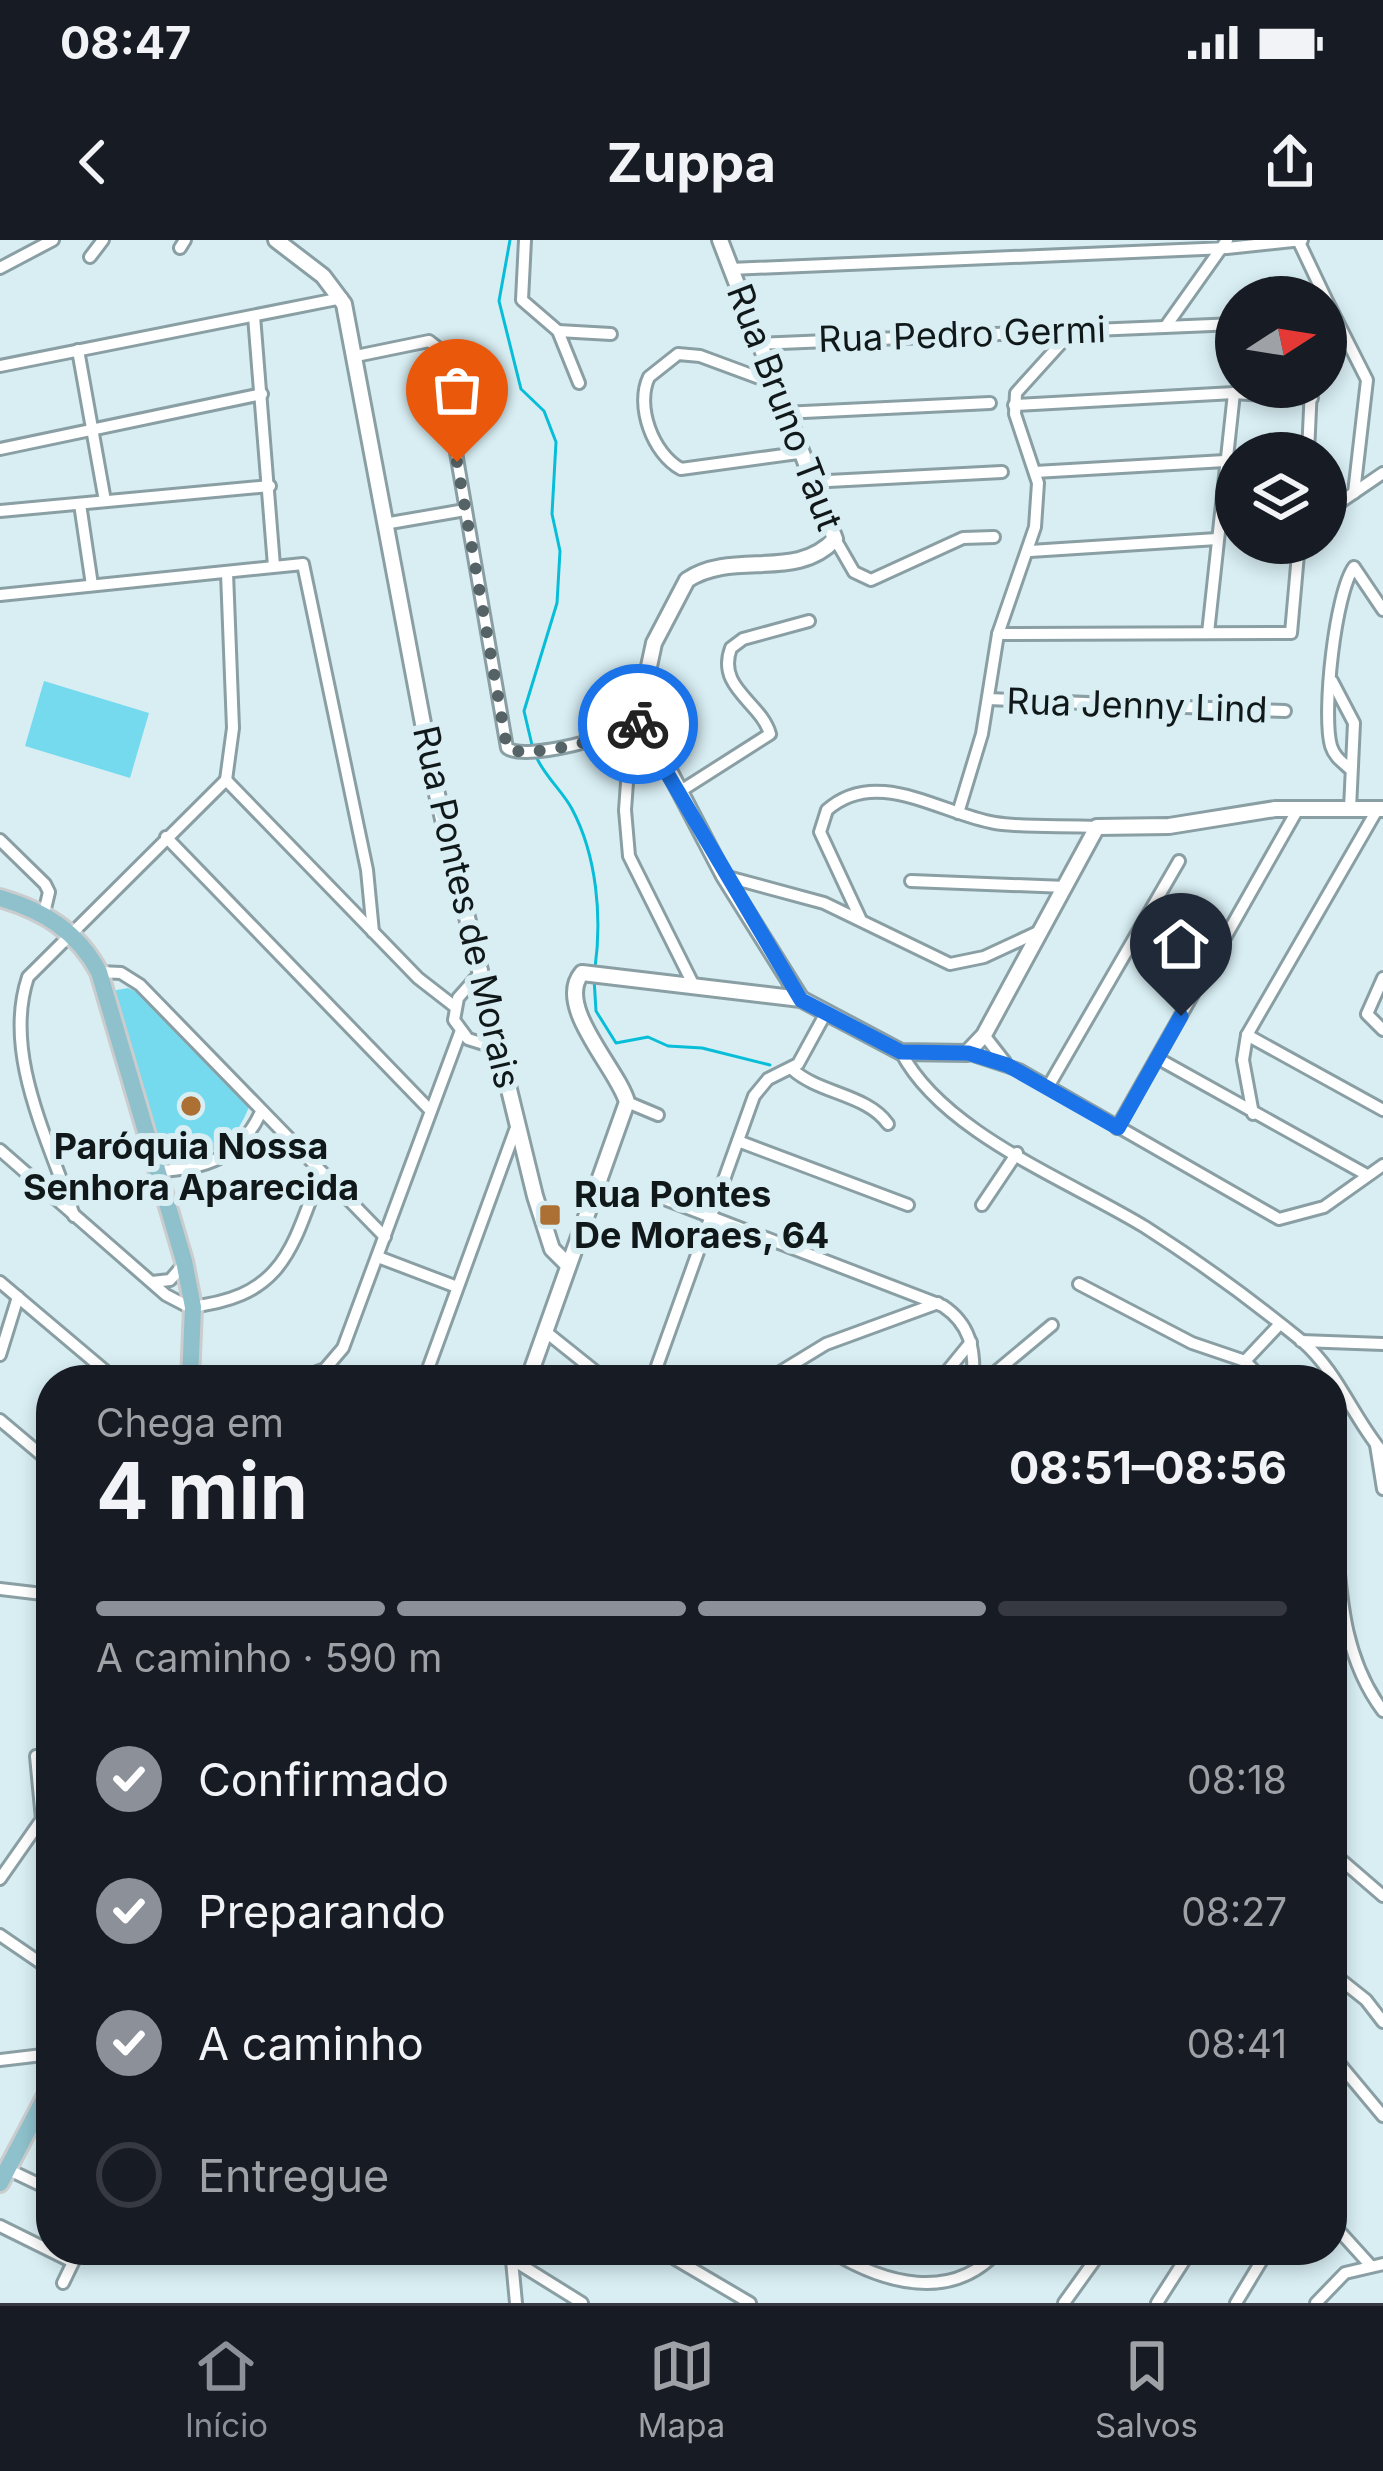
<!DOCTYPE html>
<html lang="pt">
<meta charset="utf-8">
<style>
:root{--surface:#171b24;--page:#20242c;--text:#f1f3f6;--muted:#9ea1a6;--line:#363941;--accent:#8c9099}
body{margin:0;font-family:Inter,sans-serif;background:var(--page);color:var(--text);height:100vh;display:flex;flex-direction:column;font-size:45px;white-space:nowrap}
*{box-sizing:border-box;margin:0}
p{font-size:39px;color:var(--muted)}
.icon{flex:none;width:66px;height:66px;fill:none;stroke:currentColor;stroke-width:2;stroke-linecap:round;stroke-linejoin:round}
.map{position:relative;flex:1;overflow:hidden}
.panel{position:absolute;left:36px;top:1125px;width:1311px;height:900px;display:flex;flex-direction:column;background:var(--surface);border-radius:48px;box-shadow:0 6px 18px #0003}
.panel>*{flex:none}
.needle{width:78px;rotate:78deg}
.tools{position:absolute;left:1215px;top:36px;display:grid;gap:24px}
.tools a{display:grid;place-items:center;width:132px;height:132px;border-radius:50%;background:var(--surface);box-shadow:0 6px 18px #0003;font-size:60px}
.pin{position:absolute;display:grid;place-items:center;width:102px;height:102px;color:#fff;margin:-123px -51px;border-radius:50% 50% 50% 0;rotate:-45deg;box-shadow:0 0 12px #0007}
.pin .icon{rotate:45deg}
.courier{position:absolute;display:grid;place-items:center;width:120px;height:120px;margin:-60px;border:9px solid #1a73e8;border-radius:50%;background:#fff;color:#222;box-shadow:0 3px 15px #0007}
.headline em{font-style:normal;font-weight:700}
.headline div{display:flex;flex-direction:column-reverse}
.headline{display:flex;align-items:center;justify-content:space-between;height:204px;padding:0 60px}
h1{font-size:78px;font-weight:700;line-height:90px}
.bar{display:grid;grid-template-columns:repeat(4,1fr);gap:18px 12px;align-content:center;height:144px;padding:0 60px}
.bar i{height:15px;border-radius:9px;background:var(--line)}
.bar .active{background:var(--accent)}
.bar p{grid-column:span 4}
ol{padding:0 60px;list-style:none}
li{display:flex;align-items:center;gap:36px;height:132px}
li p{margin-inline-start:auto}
li .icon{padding:12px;border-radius:50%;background:var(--accent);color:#fff;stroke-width:4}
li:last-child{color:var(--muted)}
li i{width:66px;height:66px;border:6px solid var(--line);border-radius:50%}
.status{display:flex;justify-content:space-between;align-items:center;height:84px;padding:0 60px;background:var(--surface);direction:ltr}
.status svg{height:33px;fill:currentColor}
header{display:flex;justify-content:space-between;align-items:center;height:156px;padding:0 60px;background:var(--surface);font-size:54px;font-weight:700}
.tab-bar{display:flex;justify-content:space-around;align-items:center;height:168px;border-top:3px solid var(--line);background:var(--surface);font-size:33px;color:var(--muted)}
.tab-bar a{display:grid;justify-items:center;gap:6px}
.tab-bar .active{color:var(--accent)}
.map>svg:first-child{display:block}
</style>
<div class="status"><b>08:47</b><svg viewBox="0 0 49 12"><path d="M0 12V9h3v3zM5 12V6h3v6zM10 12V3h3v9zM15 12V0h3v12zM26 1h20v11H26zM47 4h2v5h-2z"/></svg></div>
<header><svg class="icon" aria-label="back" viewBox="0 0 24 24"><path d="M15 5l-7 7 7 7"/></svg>Zuppa<svg class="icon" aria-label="share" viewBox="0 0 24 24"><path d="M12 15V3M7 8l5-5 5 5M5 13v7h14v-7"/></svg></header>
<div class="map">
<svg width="1383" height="2063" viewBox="0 0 1383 2063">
<rect width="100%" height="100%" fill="#d8eef3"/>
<!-- park -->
<g fill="#76daee">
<path d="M44 441 149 473 130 538 25 506Z"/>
<path d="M128 748 141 754 249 867C229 915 211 914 163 920L111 751Z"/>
</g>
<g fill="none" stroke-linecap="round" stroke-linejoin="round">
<!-- stream -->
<g stroke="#08bdd8" stroke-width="3">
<path d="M510 0 499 61 521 149 544 171 556 202 552 274 560 311 557 363 524 471 532 505"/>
<path d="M535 514C543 535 562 550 572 569 597 616 602 677 595 728"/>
<path d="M594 738 596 771 616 803 648 797 668 806 702 808 770 825"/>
</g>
<!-- minor casing -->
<g stroke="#8a9fa4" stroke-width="16">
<g id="minor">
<path d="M525 0 522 60 558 91 579 143"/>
<path d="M1298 0 1325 57"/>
<path d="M180 8 185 0"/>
<path d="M90 17 103 0"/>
<path d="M0 28 53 0"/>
<path d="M730 29 1227 8 1302 0"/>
<path d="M1326 59 1367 140 1354 253"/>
<path d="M254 76 274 326"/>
<path d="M1166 86 1227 0"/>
<path d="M558 91 611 94"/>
<path d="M758 104 1236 84"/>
<path d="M78 110 105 261"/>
<path d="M356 116 429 101 438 108 507 508C526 522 620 495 641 482"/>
<path d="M0 126 342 58"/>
<path d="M773 143 700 116 678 114 649 137C635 166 653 214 681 229L798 213"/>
<path d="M1014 165 1234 153 1312 158"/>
<path d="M783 173 990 163"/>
<path d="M0 209 262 154"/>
<path d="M1308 213 1311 147"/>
<path d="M1035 232 1225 221"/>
<path d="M809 242 1002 232"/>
<path d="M80 264 92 345"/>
<path d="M0 271 270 246"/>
<path d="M1326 272 1383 233"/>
<path d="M384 284 465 270"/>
<path d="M835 299 854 332 871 340 963 298 994 297"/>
<path d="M1030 311 1217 299"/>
<path d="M0 355 303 324 367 630 373 692"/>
<path d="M1208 393 1234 153"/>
<path d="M998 394 1291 393 1299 303"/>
<path d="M1332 441 1354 483 1350 569"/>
<path d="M988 459 1285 471"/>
<path d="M631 488 625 570 629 616 695 748"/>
<path d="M1349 528C1341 521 1334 516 1331 506 1322 474 1335 353 1354 327L1383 370"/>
<path d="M226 540 418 738 454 766"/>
<path d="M226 540 233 488 227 333"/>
<path d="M679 552 770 494C761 462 716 448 731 408L743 399 809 381"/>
<path d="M958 573 982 494 998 394 1035 287 1038 243 1015 174 1016 153 1073 90"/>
<path d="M166 597 429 869"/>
<path d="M0 600 45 644 49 652 44 673"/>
<path d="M724 636 824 663 950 724 984 717 1040 691"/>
<path d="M911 641 1066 647"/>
<path d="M860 678 820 592 827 570C877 526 941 574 995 583 1028 588 1063 585 1097 587"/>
<path d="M482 731 458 758 454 780 468 799 503 810"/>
<path d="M99 732 121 733 140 745 385 997"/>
<path d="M1383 738 1367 774 1383 790"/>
<path d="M984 795 1005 822"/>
<path d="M1247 795 1383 870"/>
<path d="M901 812C943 893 1068 940 1145 987 1198 1021 1253 1061 1302 1101 1338 1132 1353 1178 1383 1213"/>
<path d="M967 813 1019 830 1279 979 1324 967 1383 925"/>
<path d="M1157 818 1367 935"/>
<path d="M792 829C819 854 867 854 888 884"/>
<path d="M1048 847 1179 621"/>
<path d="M627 862 658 875"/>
<path d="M1253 874 1243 820 1247 795 1377 570"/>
<path d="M1117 888 1298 569"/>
<path d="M738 901 908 965"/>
<path d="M0 910 166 1055 189 1067C282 1057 291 1012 320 934"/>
<path d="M158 931C205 929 239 918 260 874"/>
<path d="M654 955 943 1066C970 1084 975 1109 973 1140"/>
<path d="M982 965 1017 913"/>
<path d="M74 976C50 902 2 815 28 737L226 540"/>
<path d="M378 1017 457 1047"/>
<path d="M0 1042 116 1140"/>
<path d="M152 1042 170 1040 183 1025"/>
<path d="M1079 1044 1192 1103 1245 1121 1263 1140"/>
<path d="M546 1092 606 1140"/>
<path d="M1301 1101 1383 1104"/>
<path d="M0 1115 18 1057"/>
<path d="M1245 1121 1278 1086"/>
<path d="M295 1140 325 1129 343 1108 460 793"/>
<path d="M424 1140 517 885"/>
<path d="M652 1140 754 856 768 839 798 824 827 771"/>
<path d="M767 1140 826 1104 938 1063"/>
<path d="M940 1140 971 1102"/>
<path d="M986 1140 1052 1085"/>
<path d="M0 1180 51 1223"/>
<path d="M1376 1205 1383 1249"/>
<path d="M1332 1260C1341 1334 1336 1408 1383 1471"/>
<path d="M0 1349 51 1355"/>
<path d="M1332 1612 1383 1656"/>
<path d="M0 1639 42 1579 36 1516"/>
<path d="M0 1695 51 1730"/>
<path d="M1332 1733 1366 1760 1383 1782"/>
<path d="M1332 1815 1383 1876"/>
<path d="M0 1820 51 1814"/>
<path d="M7 1929 51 1950"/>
<path d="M1332 1983 1371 2026"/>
<path d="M0 1986 73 2022"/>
<path d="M511 2010 516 2063"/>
<path d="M660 2010 750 2063"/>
<path d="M829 2010C884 2044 952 2063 999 2010"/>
<path d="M513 2020 582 2063"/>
<path d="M63 2043 79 2010"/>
<path d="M1064 2063 1102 2010"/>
<path d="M1157 2063 1191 2010"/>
<path d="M1236 2063 1268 2010"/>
<path d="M1316 2063 1345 2033 1383 2024"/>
</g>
</g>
<!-- tertiary casing -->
<g stroke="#8a9fa4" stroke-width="20">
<g id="tertiary">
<path d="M276 0 323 36 344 64 434 542 535 956 552 1009 567 1024"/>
<path d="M720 0 835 299C796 342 734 309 687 340L654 403 639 473 724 636 801 759"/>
<path d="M528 1140 627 862C618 829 554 766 582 733L801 759 901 812 967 813 984 795 1097 587 1169 586 1275 569H1383"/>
</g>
</g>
<!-- primary casing -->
<g stroke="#cacccd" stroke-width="22">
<g id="primary">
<path d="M0 658C44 671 77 691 99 732L184 1021 193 1067 190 1140"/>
<path d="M0 1943 51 1846"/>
</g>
</g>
<!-- minor -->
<use href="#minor" stroke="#fff" stroke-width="10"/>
<!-- tertiary -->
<use href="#tertiary" stroke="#fff" stroke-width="14"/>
<!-- primary -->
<use href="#primary" stroke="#8ec1cb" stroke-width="16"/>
</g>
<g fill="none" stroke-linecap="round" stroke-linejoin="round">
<!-- done -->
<path stroke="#566366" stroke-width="12" stroke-dasharray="0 21.6" d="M457 222 507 508C525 521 617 496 638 484"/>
<!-- route -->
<path stroke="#1a73e8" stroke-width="15" d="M638 484 801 760 901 812 968 813 1007 825 1118 888 1181 776"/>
</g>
<!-- markers -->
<g fill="#ad7034" stroke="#d8eef3" stroke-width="4.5">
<circle cx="191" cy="866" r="12"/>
<rect x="538" y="963" width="24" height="24" rx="6"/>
</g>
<g text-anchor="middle" stroke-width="12" stroke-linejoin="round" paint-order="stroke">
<!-- street labels -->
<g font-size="36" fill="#10181a" stroke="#d8eef3">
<text transform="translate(962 94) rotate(-2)" y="13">Rua Pedro Germi</text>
<text transform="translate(785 167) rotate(69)" y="13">Rua Bruno Taut</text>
<text transform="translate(1137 465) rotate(2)" y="13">Rua Jenny Lind</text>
<text transform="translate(467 667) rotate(77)" y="13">Rua Pontes de Morais</text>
</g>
<!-- poi labels -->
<g font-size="36" font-weight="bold" fill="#10181a" stroke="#d8eef3">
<text x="191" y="919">Paróquia Nossa<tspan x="191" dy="41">Senhora Aparecida</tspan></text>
<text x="574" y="967" text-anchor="start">Rua Pontes<tspan x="574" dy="41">De Moraes, 64</tspan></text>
</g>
</g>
</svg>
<div class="tools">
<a><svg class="needle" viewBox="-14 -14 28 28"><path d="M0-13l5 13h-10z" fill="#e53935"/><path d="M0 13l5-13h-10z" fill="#9ea1a6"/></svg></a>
<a><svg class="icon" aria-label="layers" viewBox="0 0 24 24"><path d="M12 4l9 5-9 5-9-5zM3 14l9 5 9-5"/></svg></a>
</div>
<div class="pin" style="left:457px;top:222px;background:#ea580c"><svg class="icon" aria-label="bag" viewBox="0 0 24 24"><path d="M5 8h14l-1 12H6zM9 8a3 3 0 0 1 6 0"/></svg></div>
<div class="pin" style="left:1181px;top:776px;background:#1f2937"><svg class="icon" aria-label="home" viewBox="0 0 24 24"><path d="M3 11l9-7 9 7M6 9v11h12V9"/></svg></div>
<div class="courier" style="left:638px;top:484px"><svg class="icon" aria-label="bike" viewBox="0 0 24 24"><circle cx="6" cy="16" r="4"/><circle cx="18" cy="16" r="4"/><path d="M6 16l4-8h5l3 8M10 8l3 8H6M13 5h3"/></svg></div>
<section class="panel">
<div class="headline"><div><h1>4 min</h1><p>Chega em</p></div><em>08:51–08:56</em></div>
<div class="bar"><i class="active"></i><i class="active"></i><i class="active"></i><i></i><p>A caminho · 590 m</p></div>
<ol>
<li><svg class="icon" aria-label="check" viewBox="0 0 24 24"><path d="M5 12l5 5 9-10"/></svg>Confirmado<p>08:18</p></li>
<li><svg class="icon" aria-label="check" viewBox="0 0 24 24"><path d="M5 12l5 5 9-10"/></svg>Preparando<p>08:27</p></li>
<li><svg class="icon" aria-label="check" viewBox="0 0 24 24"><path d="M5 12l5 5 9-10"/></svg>A caminho<p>08:41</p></li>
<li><i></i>Entregue</li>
</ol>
</section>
</div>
<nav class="tab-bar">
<a class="active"><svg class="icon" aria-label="home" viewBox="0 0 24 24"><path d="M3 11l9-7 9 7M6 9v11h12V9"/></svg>Início</a>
<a><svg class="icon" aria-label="map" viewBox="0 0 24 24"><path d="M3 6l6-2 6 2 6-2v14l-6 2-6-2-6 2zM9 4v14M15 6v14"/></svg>Mapa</a>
<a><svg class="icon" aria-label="saved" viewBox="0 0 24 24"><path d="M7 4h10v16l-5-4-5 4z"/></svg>Salvos</a>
</nav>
